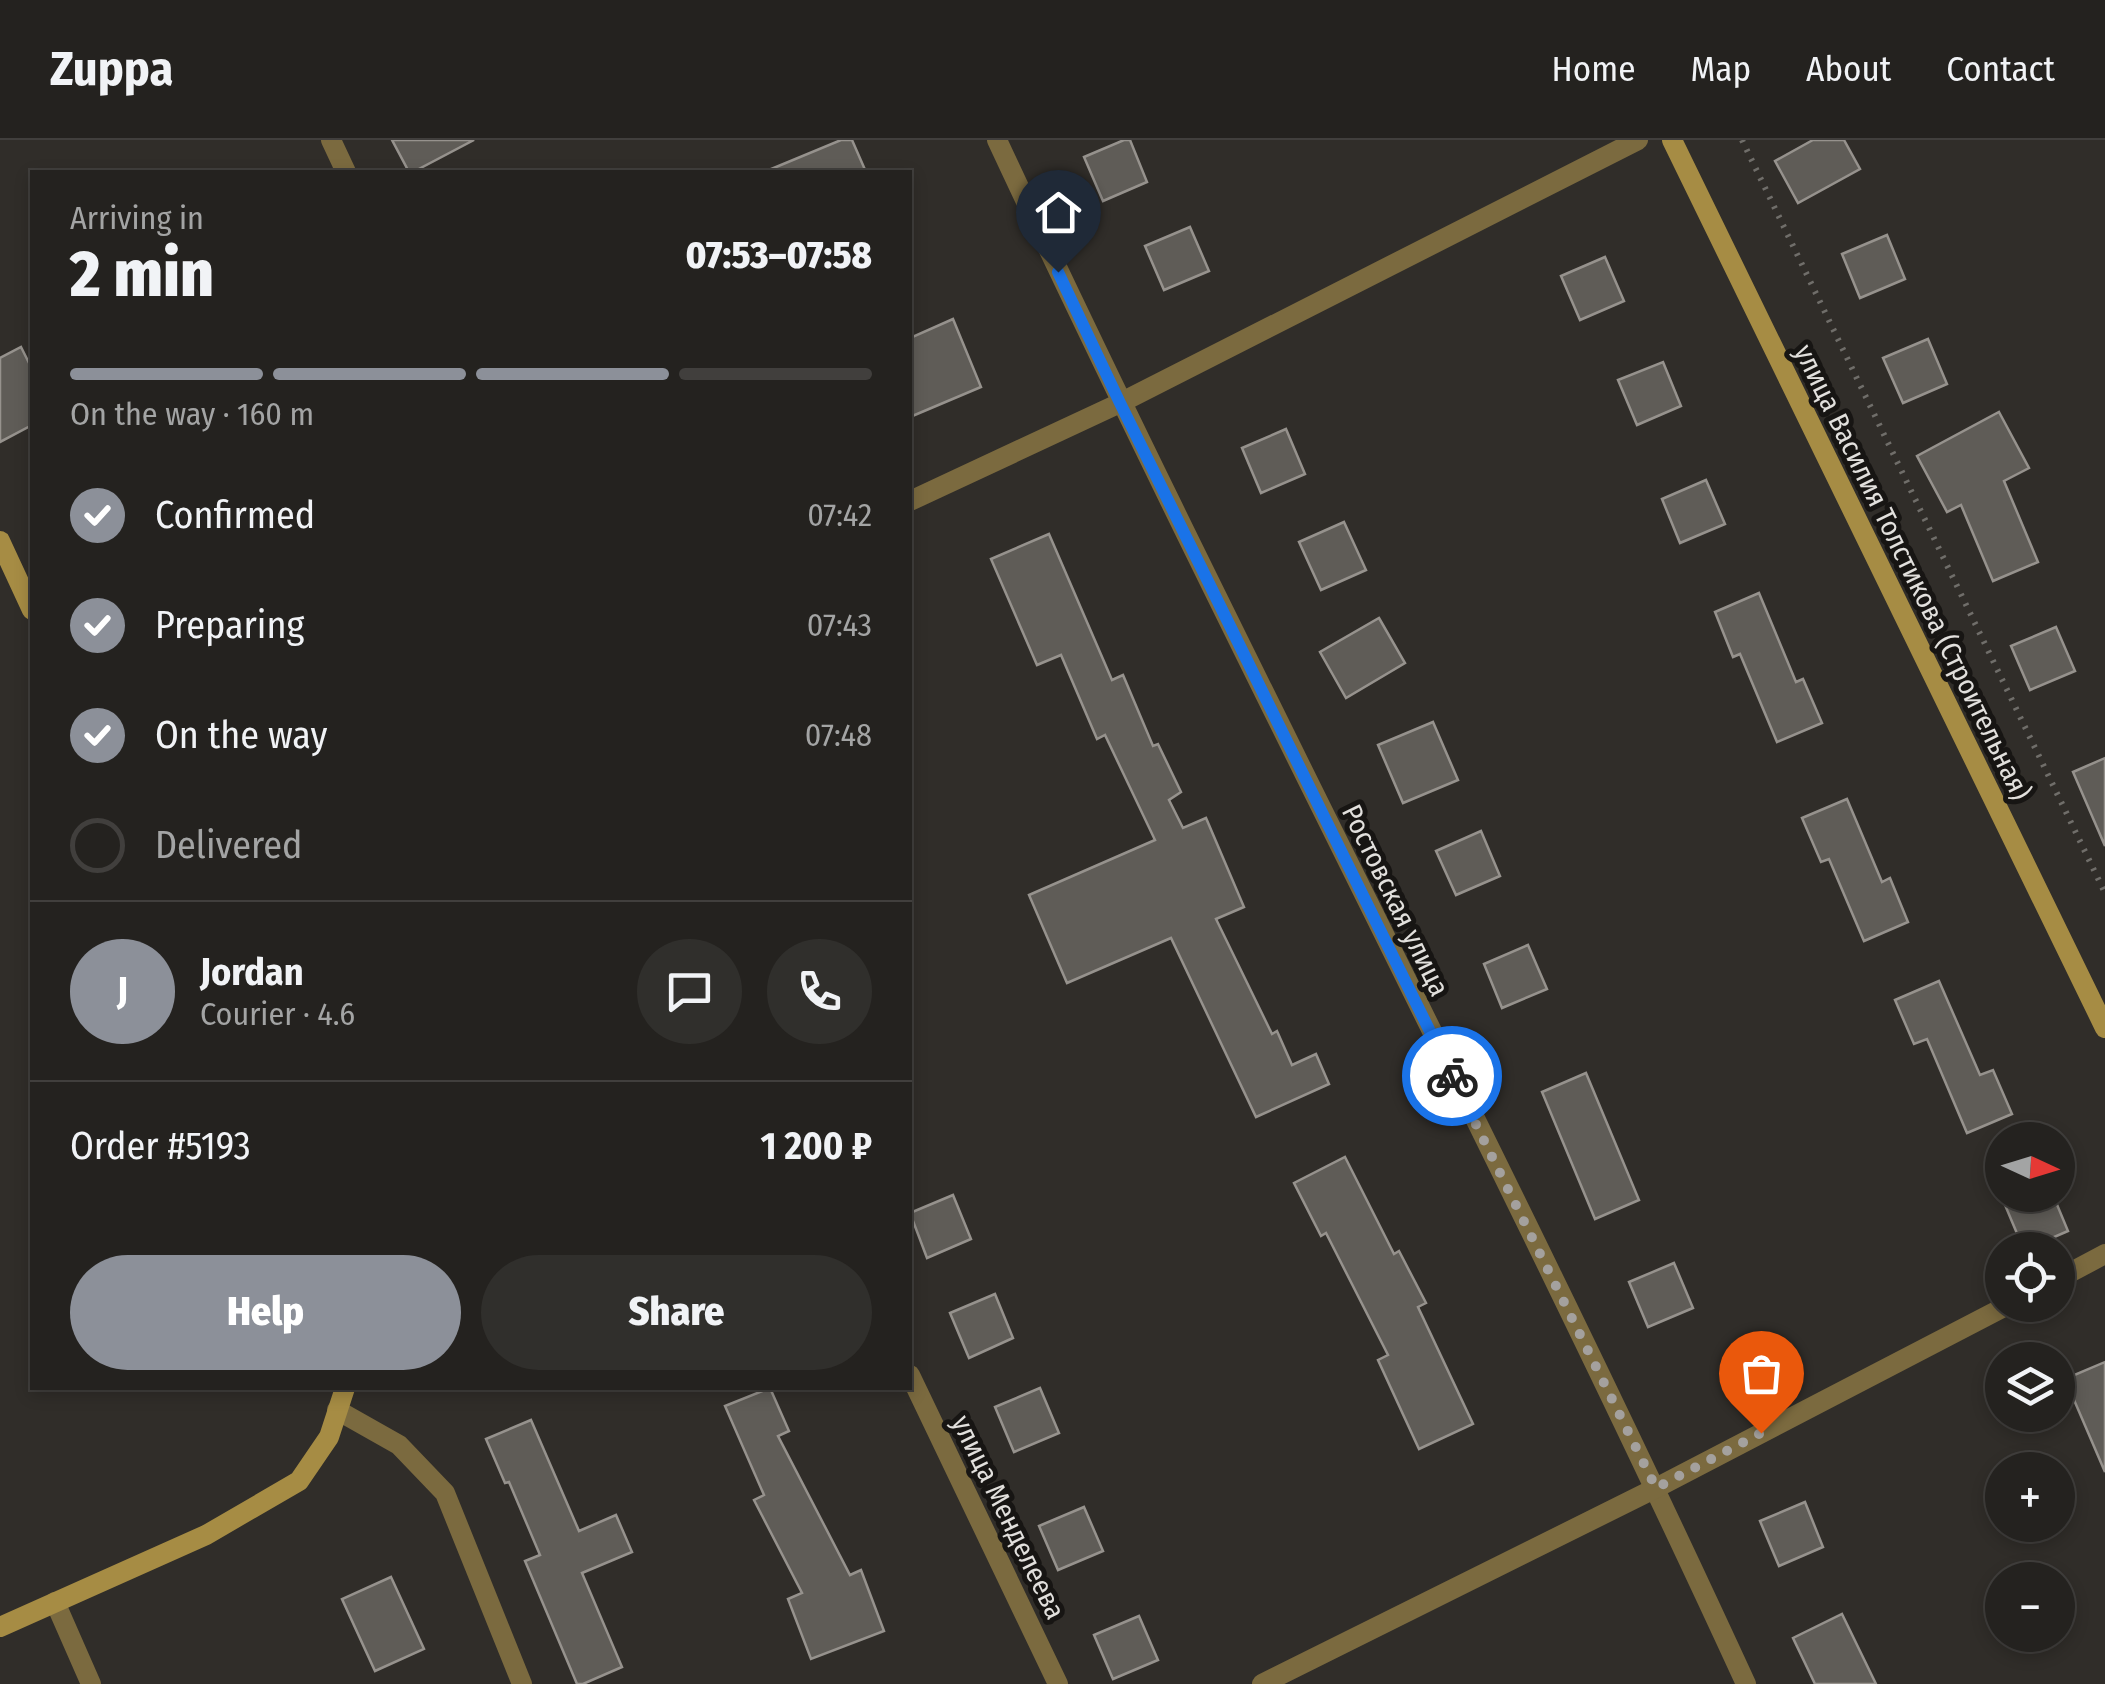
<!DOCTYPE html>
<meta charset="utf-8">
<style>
:root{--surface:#24221f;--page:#302f2c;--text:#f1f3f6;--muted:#a3a4a4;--line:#413f3d;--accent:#8c9099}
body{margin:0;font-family:"Fira Sans Condensed",sans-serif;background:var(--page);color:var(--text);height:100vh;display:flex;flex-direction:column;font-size:38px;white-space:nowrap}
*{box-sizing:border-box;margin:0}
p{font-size:32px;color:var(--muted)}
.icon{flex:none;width:55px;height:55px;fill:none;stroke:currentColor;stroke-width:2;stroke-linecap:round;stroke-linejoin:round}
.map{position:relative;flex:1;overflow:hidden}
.sheet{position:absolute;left:30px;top:30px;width:882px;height:1220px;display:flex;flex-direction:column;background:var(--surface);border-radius:0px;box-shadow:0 5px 15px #0003,0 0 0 2px var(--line)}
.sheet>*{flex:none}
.needle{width:65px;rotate:94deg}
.tools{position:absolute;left:1985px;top:982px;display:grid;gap:20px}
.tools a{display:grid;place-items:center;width:90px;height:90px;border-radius:50%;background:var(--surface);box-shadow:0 5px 15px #0003,0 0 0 2px var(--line);font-size:50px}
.pin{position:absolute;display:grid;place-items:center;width:85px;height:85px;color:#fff;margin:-102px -42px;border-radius:50% 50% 50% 0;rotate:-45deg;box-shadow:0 0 10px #0007}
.pin .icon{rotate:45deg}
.courier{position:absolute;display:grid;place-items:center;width:100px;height:100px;margin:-50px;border:8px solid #1a73e8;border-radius:50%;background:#fff;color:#222;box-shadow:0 2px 12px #0007}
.headline em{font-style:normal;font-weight:800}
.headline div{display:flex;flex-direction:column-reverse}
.headline{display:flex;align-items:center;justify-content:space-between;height:170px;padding:0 40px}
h1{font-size:65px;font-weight:800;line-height:75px}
.bar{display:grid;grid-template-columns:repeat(4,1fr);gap:15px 10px;align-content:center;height:120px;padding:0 40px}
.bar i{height:12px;border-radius:8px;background:var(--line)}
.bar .active{background:var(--accent)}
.bar p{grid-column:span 4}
.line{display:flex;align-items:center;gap:25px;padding:0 40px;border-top:2px solid var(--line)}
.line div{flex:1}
.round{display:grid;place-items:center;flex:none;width:105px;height:105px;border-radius:52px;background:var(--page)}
ol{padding:0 40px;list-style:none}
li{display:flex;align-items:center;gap:30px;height:110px}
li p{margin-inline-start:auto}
li .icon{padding:10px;border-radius:50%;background:var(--accent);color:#fff;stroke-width:4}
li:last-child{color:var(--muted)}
li i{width:55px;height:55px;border:5px solid var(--line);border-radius:50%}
.button{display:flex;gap:20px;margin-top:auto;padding:20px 40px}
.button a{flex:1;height:115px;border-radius:60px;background:var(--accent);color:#fff;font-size:40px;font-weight:800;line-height:115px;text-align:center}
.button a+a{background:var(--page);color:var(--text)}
header{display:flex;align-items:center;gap:60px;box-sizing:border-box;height:140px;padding:0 50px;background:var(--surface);border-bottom:2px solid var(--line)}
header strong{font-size:48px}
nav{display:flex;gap:55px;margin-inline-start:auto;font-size:35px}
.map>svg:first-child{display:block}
</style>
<header>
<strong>Zuppa</strong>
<nav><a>Home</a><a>Map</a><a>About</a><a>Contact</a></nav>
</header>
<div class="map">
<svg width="2105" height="1544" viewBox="0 0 2105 1544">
<rect width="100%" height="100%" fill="#302d29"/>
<!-- building -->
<g fill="#5f5c57" stroke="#96928d" stroke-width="2.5">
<path d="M392 0H474L413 32H409Z"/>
<path d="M841 0H852L866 32H764Z"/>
<path d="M1124 0H1130L1147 42 1103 61 1084 17Z"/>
<path d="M1813 0H1844L1860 29 1798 63 1775 21Z"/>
<path d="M1190 87 1209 131 1164 150 1145 106Z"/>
<path d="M1887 95 1905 139 1860 158 1842 114Z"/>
<path d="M1605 117 1624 161 1580 180 1561 136Z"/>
<path d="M953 179 981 247 910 277V198Z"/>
<path d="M1928 199 1947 244 1903 263 1883 218Z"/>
<path d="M21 207 32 229V285L0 302V218Z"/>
<path d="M1663 222 1681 266 1637 285 1618 240Z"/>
<path d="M1999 272 2029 328 2004 341 2038 422 1993 441 1961 365 1947 372 1917 316Z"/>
<path d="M1286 289 1305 334 1261 353 1242 308Z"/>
<path d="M1706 340 1725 384 1680 403 1662 359Z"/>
<path d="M1344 382 1366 430 1321 450 1299 402Z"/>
<path d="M1049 394 1112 540 1123 535 1153 606 1158 604 1181 652 1169 660 1183 688 1206 678 1244 767 1216 779 1272 894 1277 891 1292 925 1316 914 1329 944 1256 977 1171 798 1067 843 1029 755 1155 700 1105 595 1097 599 1061 515 1037 525 991 419Z"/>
<path d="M1759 453 1796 542 1803 539 1822 583 1777 602 1740 514 1733 517 1715 472Z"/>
<path d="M1379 478 1405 523 1346 558 1320 512Z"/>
<path d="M2056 487 2075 531 2030 550 2011 506Z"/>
<path d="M1433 582 1458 640 1403 663 1378 605Z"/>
<path d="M2105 618V706L2073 632Z"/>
<path d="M1847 659 1882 742 1890 738 1908 782 1864 801 1829 719 1821 722 1802 678Z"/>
<path d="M1481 691 1500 736 1456 755 1436 711Z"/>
<path d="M1528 805 1547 849 1502 868 1484 824Z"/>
<path d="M1939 841 1980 935 1993 930 2012 974 1967 993 1927 899 1914 904 1895 860Z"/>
<path d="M1586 933 1639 1060 1595 1079 1542 952Z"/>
<path d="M1345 1017 1394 1114 1399 1111 1426 1163 1418 1167 1473 1284 1419 1309 1378 1220 1388 1215 1326 1093 1321 1096 1294 1043Z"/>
<path d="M953 1055 971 1099 927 1118 910 1073Z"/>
<path d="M2030 1055H2053L2068 1091 2024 1110 2005 1065Z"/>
<path d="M1674 1123 1693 1168 1648 1187 1629 1142Z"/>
<path d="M995 1154 1013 1198 969 1218 950 1173Z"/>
<path d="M2105 1222V1332L2065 1239Z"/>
<path d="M770 1248 789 1291 778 1296 850 1435 861 1430 884 1491 811 1519 788 1459 802 1453 754 1360 764 1355 725 1266Z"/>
<path d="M1040 1248 1059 1293 1014 1312 995 1267Z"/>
<path d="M531 1280 579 1391 616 1375 632 1412 582 1433 622 1527 583 1544H577L525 1421 540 1415 509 1342 505 1343 486 1299Z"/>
<path d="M1805 1362 1823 1407 1779 1426 1760 1381Z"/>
<path d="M1084 1367 1103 1411 1058 1430 1039 1386Z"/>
<path d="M391 1437 424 1509 375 1531 342 1459Z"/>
<path d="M1842 1474 1876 1544H1815L1793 1498Z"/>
<path d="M1139 1476 1158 1520 1113 1539 1094 1495Z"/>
</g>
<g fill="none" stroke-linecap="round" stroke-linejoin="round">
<!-- path -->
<path stroke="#706e6a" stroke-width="6" stroke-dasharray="2.5 8" stroke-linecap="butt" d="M1742 0 2105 753"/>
<!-- minor -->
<g stroke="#7b6a3f" stroke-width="20">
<path d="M331 0 346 32"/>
<path d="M997 0C1239 518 1507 1024 1746 1544"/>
<path d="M910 361 1120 263 1638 0"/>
<path d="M2058 1139 2105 1114"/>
<path d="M910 1235 1058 1544"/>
<path d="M337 1270 399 1305 445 1353 522 1544"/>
<path d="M55 1462 91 1544"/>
<path d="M1262 1544 1656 1348 2008 1165"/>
</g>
<!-- secondary -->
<g stroke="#a68c44" stroke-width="20">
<path d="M1672 0 2105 888"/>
<path d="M0 401 32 470"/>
<path d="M0 1487 206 1395 299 1341 329 1297 345 1248"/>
</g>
</g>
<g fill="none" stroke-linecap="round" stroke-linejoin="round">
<!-- done -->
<path stroke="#a4a19e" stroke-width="10" stroke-dasharray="0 18" d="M1452 936 1656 1348 1761 1293"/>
<!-- route -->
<path stroke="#1a73e8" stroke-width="12" d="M1058 132 1120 263 1452 936"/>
</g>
<g text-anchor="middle" stroke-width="10" stroke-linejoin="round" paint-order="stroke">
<!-- street labels -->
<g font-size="28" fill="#e2e0dd" stroke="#171513">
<text transform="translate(1913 432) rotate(64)" y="10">улица Василия Толстикова (Строительная)</text>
<text transform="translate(1396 760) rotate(64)" y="10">Ростовская улица</text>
<text transform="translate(1009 1377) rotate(64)" y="10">улица Менделеева</text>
</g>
</g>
</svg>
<div class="tools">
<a><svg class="needle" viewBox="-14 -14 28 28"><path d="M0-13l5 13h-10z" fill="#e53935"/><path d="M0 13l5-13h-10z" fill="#a3a4a4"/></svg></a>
<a><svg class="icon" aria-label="locate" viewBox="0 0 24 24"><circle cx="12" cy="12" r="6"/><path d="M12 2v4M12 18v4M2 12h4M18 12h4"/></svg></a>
<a><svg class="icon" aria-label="layers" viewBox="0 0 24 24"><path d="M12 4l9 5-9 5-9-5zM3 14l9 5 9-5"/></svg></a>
<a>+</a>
<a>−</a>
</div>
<div class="pin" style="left:1761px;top:1293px;background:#ea580c"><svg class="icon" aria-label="bag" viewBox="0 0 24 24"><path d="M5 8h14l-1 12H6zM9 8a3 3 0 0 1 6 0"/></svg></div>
<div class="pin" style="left:1058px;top:132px;background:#1f2937"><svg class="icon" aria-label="home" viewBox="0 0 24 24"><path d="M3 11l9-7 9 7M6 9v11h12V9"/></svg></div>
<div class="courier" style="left:1452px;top:936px"><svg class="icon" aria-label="bike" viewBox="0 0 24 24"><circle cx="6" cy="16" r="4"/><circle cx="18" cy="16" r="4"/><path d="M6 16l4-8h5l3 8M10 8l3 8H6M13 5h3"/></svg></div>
<section class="sheet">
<div class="headline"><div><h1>2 min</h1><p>Arriving in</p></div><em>07:53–07:58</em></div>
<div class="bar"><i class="active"></i><i class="active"></i><i class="active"></i><i></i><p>On the way · 160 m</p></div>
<ol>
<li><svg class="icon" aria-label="check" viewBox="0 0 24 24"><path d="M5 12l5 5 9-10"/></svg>Confirmed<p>07:42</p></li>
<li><svg class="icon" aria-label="check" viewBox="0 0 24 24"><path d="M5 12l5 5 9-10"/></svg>Preparing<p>07:43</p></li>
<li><svg class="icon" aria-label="check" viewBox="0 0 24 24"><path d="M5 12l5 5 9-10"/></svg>On the way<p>07:48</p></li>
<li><i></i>Delivered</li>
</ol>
<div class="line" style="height:180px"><b class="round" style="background:var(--accent);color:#fff">J</b><div><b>Jordan</b><p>Courier · 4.6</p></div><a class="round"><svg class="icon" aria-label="chat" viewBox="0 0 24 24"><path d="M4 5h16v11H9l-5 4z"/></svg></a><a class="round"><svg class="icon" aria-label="phone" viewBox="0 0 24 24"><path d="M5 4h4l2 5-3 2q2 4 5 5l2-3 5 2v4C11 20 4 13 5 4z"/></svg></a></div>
<div class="line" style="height:130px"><div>Order #5193</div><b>1 200 ₽</b></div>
<div class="button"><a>Help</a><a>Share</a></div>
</section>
</div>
